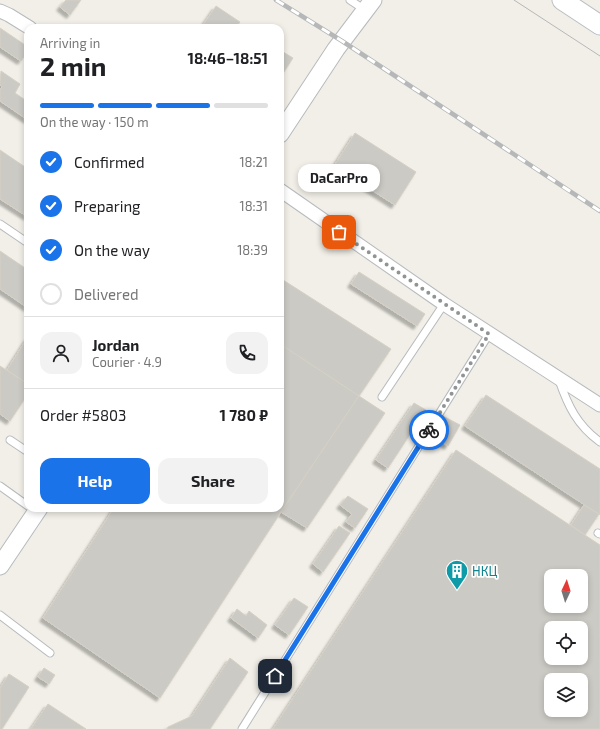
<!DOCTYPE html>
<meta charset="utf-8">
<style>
:root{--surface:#fff;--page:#f2f2f2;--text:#202124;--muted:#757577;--line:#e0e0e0;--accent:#1a73e8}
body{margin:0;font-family:"Exo 2",sans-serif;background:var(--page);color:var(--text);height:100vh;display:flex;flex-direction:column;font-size:15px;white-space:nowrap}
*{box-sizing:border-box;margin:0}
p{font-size:13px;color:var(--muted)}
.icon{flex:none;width:22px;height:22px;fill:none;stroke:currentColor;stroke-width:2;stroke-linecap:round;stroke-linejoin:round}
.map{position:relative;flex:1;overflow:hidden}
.details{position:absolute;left:24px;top:24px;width:260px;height:488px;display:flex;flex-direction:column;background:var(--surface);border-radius:12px;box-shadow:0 2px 6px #0003}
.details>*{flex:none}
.needle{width:26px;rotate:4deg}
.controls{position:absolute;left:544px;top:569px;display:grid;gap:8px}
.controls a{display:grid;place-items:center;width:44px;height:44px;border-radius:8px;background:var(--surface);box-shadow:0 2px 6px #0003;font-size:20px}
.pin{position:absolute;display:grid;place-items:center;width:34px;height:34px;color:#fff;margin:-17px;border-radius:8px;box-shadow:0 2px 6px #0006}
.courier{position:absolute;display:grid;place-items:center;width:40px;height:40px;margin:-20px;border:3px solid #1a73e8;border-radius:50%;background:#fff;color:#222;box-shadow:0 1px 5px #0007}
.bubble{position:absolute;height:28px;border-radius:12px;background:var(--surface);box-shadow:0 2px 6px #0003;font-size:13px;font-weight:700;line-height:28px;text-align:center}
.summary em{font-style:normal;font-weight:700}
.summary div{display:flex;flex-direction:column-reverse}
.summary{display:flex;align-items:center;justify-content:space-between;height:68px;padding:0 16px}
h1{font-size:26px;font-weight:700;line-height:30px}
.bar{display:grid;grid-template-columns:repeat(4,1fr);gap:6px 4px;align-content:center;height:48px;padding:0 16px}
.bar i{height:5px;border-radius:3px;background:var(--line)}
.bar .active{background:var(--accent)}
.bar p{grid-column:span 4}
.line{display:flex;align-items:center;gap:10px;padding:0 16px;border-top:1px solid var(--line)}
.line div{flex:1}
.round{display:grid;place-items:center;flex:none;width:42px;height:42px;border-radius:12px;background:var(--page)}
ol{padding:0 16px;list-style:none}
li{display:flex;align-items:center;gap:12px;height:44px}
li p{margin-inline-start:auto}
li .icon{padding:4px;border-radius:50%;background:var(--accent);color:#fff;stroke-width:4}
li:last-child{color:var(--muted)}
li i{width:22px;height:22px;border:2px solid var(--line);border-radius:50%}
.button{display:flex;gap:8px;margin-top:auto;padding:8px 16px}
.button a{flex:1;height:46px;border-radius:12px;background:var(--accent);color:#fff;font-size:16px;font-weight:700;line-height:46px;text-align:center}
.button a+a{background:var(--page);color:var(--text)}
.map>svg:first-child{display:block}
</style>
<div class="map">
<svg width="600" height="729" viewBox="0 0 600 729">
<defs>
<filter id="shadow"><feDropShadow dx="-3.5" dy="3.5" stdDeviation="1" flood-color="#0004"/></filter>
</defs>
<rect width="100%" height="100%" fill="#f1efe7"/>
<!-- building -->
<g fill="#cccac4" stroke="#d6d0c5" fill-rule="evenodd" filter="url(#shadow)">
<path d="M66 0H81L70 15 60 7Z"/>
<path d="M216 6 240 22 236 28H201Z"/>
<path d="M0 28 28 47V51L21 61 0 47Z"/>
<path d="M280 50 293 58 280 78Z"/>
<path d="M1 71 20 84 15 93 28 102V120L0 101V90L2 87 0 85Z"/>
<path d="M355 133 416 172 395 205 334 166Z"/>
<path d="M0 150 28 169V217L0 199Z"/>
<path d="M0 251 28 270V308L0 289Z"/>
<path d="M359 272 425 314 417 326 351 284Z"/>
<path d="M280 278 391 349 359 396 280 344Z"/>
<path d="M28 337V384L7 370Z"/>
<path d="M280 344 359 396 281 512 160 698 43 618 114 508H280Z"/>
<path d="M0 366 28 384V394L10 421 0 414Z"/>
<path d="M486 395 600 469V515L465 426Z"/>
<path d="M359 396 385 413 307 528 281 512Z"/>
<path d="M414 403 426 410 388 468 376 460Z"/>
<path d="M443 416 460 425 448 446 431 436Z"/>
<path d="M456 450 600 545V729H273ZM551 576H581V606H551ZM551 628H581V658H551ZM551 680H581V710H551Z"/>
<path d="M348 496 368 509 355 528 346 522 352 514 340 505Z"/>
<path d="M584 505 599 514 585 535 571 525Z"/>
<path d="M339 526 350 533 323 572 313 564Z"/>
<path d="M294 598 308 607 289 635 275 625Z"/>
<path d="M237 609 246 616 249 611 267 625 258 638 231 618Z"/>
<path d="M230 658 248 672 210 729H167L168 727 192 716Z"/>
<path d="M44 668 55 675 49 684 38 677Z"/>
<path d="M9 674 29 687 2 729H0V688Z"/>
<path d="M48 704 86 729H31Z"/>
</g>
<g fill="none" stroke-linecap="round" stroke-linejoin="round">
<!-- service casing -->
<g stroke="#b7babe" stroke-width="9">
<g id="service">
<path d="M350 0 365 10"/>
<path d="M0 224 28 243"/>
<path d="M559 380C568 406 577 425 600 442"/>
<path d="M382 397 444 304"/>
<path d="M10 440 28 452"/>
<path d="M0 486 28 506"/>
<path d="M598 533 600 534"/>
<path d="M0 615 50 653"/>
<path d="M242 729 489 334"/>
</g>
</g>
<!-- minor casing -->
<g stroke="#b7babe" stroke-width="15">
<g id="minor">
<path d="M0 11 9 15 30 28"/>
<path d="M280 190 444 304 600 405"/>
</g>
</g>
<!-- tertiary casing -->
<g stroke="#b7babe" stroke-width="19">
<g id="tertiary">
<path d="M280 134 336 49 373 0"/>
<path d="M0 566 39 508"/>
</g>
</g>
<!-- secondary casing -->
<g stroke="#babec3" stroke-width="21">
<path id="secondary" d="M562 0 600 25"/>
</g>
<!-- service -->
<use href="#service" stroke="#fff" stroke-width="7"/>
<!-- minor -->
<use href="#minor" stroke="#fff" stroke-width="13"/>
<!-- tertiary -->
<use href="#tertiary" stroke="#fff" stroke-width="17"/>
<!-- secondary -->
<use href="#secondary" stroke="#fff" stroke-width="19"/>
<!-- tram -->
<path stroke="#b6b7b8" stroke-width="1" d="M514 0 600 56"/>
<!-- rail casing -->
<g stroke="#b6b7b8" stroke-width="4.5">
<path id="rail" d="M276 0 342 41 600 211"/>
</g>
<!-- rail -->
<use href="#rail" stroke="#fff" stroke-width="3" stroke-dasharray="9" stroke-linecap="butt"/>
</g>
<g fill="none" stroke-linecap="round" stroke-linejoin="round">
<!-- done -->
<path stroke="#919494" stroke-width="4" stroke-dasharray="0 7.2" d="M339 232 489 334 429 430"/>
<!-- route -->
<path stroke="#1a73e8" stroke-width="5" d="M275 676 429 430"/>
</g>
<!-- icons -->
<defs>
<g id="building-pin" transform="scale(1.15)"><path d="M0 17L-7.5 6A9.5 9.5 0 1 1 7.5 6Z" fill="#0f9aa8" stroke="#fff"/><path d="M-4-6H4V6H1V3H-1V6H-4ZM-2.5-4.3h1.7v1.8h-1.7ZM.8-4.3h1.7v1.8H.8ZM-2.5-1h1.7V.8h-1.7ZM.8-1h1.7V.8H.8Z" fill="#fff"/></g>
</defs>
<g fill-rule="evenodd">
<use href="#building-pin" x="457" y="571"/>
</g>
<g text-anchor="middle" stroke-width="3.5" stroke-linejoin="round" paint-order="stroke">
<!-- culture labels -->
<g font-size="13" fill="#0d838f" stroke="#fff" text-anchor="start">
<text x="472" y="576">НКЦ</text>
</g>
</g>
</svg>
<div class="controls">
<a><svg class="needle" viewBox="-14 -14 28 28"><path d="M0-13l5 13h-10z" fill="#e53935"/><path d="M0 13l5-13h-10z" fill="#757577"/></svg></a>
<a><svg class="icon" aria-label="locate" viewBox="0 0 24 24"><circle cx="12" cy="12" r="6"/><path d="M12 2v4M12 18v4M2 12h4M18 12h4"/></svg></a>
<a><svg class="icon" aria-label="layers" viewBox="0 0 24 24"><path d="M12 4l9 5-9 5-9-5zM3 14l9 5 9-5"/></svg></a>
</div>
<div class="pin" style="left:339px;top:232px;background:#ea580c"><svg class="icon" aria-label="bag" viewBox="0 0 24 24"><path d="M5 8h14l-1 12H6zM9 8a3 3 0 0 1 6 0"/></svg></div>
<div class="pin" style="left:275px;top:676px;background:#1f2937"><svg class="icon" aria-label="home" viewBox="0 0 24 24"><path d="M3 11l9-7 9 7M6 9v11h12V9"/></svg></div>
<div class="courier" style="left:429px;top:430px"><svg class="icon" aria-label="bike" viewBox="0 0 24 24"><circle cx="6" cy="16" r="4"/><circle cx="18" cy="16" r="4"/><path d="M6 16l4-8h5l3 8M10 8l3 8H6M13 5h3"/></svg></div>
<div class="bubble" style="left:298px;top:164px;width:82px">DaCarPro</div>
<section class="details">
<div class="summary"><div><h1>2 min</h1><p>Arriving in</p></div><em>18:46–18:51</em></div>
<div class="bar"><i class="active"></i><i class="active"></i><i class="active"></i><i></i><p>On the way · 150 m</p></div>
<ol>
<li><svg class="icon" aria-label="check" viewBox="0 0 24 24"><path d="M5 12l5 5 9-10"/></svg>Confirmed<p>18:21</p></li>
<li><svg class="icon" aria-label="check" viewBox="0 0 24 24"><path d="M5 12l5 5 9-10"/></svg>Preparing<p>18:31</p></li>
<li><svg class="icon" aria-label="check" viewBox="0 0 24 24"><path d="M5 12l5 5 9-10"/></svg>On the way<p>18:39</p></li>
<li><i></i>Delivered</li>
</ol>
<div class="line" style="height:72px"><a class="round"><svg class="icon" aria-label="person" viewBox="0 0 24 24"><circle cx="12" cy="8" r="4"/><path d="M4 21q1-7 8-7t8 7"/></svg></a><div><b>Jordan</b><p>Courier · 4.9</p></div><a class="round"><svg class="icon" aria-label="phone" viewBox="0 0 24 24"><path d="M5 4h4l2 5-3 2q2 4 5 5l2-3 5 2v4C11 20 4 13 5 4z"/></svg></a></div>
<div class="line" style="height:52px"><div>Order #5803</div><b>1 780 ₽</b></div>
<div class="button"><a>Help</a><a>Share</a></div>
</section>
</div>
